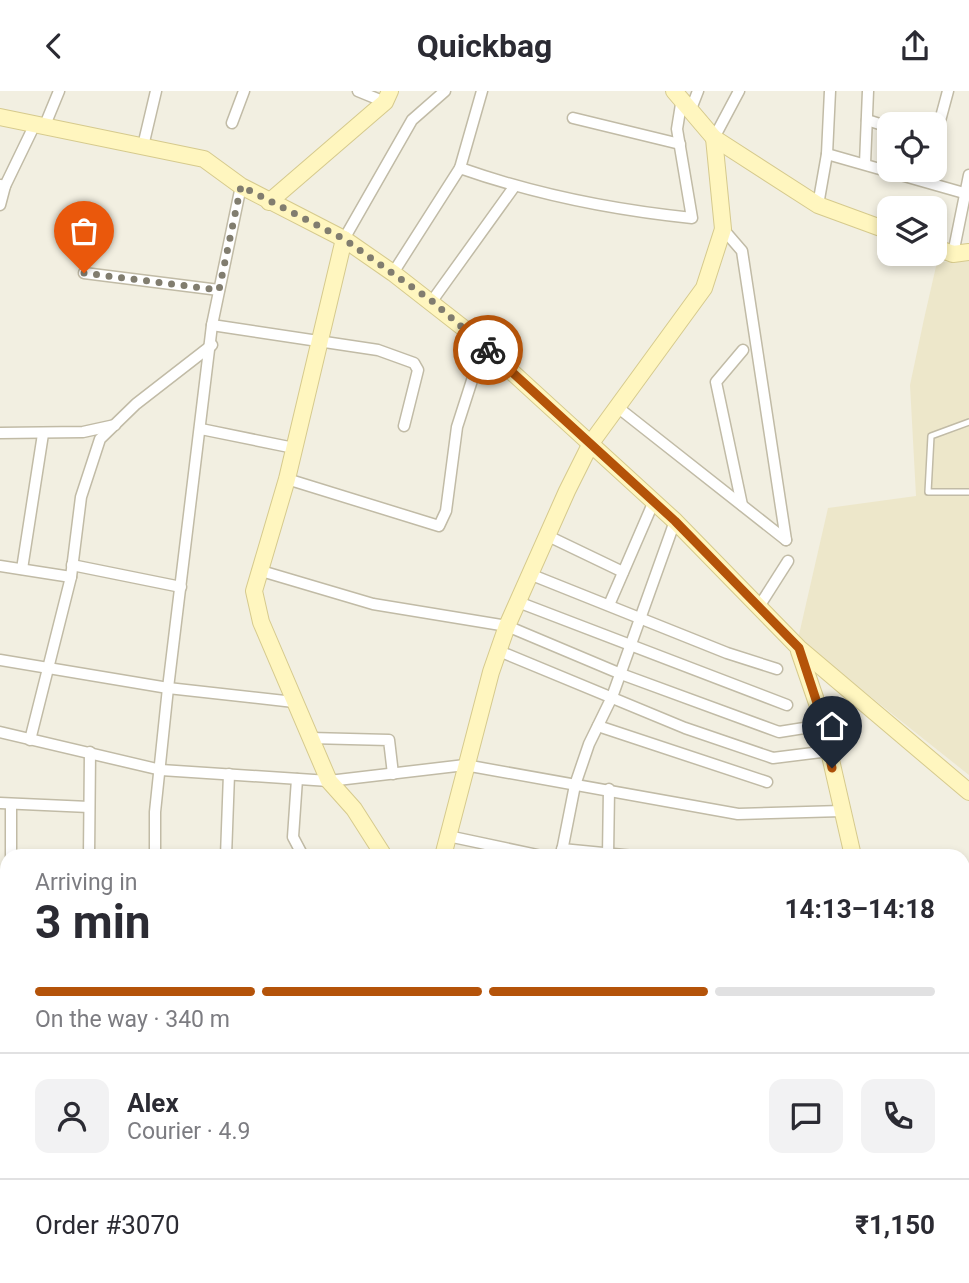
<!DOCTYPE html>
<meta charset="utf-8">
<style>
:root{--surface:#fff;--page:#f2f2f3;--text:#2b2b33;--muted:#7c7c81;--line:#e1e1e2;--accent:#b45309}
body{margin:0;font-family:Roboto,sans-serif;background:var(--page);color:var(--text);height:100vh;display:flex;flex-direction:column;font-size:26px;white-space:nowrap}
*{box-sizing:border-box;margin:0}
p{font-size:23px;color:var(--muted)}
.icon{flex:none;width:38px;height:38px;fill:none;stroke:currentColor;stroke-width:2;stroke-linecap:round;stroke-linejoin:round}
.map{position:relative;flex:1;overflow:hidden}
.side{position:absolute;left:0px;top:758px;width:970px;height:436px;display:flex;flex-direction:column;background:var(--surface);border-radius:21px 21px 0 0;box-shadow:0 4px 10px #0003}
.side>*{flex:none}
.controls{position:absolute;left:877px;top:21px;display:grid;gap:14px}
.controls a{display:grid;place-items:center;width:70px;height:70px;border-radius:14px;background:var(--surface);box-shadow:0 4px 10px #0003;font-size:35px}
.pin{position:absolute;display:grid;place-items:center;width:60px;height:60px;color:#fff;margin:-72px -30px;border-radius:50% 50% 50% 0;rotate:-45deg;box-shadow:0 0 7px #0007}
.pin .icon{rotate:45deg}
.courier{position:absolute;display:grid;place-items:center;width:70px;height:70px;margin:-35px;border:5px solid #b45309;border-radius:50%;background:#fff;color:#222;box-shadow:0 2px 9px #0007}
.summary em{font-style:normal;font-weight:700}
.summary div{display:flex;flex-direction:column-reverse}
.summary{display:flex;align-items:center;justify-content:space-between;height:119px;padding:0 35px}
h1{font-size:46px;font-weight:700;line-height:52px}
.bar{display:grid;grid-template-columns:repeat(4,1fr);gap:10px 7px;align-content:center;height:84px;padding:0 35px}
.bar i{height:9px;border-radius:5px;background:var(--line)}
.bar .on{background:var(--accent)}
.bar p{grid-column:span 4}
.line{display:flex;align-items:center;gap:18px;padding:0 35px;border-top:2px solid var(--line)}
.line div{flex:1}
.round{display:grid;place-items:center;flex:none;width:74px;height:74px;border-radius:14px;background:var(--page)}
header{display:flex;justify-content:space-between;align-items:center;height:91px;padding:0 35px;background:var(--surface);font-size:32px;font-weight:700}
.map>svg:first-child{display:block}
</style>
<header><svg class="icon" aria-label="back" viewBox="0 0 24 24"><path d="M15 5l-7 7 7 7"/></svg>Quickbag<svg class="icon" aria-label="share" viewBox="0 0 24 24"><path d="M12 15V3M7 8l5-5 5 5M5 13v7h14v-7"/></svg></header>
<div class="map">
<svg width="969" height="1192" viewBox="0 0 969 1192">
<rect width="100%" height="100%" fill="#f2efe1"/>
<!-- education -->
<path fill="#ede7ca" d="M969 170V684L798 548 828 417 916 405 910 294 924 228 937 171Z"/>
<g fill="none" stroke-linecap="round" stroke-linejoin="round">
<!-- lane casing -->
<g stroke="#c1bba6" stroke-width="8">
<path id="lane" d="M969 331 931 345 928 401H969"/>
</g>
<!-- street casing -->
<g stroke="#c1bba6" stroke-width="13">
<g id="street">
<path d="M358 0 385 11"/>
<path d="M691 18 698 0"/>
<path d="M573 27 680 53"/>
<path d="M867 29 889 36"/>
<path d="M232 32 244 0"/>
<path d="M45 34 59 0"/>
<path d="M714 47 739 0"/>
<path d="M934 52 948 0"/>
<path d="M143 55 156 0"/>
<path d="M827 63 964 102"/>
<path d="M865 73 868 0"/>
<path d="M460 77 482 0"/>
<path d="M0 94 5 95 35 33"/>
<path d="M0 114 5 95"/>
<path d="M818 114 827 63 830 0"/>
<path d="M723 138 742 160 786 449"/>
<path d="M344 148 412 29 445 0"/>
<path d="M953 163 969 84"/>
<path d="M84 182 219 199"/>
<path d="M393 182 460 77C534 103 613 119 692 127L677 38 682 7"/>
<path d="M432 210 514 96"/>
<path d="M212 234 378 259 414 272 418 279 404 335"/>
<path d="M616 315 786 449"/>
<path d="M201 338 294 357"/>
<path d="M0 342 83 341 115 334"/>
<path d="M287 388 439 435 446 420 457 336 483 255"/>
<path d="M742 414 716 291 743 259"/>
<path d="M548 445 623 481"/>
<path d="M72 474 181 496"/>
<path d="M0 475 71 486"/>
<path d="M22 478 43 343"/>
<path d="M258 479 373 513 507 535 621 583 779 641 823 634"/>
<path d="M532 484 727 562 777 578"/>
<path d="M518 511 787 614"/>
<path d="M609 514 654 410"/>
<path d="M760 514 788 470"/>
<path d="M499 560 685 637 773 667 829 660"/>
<path d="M0 569 168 597 294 611"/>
<path d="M598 635 767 691"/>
<path d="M0 641 161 679 329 690 465 674 738 723 842 720"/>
<path d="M310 647 389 649 393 683"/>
<path d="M30 649 71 486 81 406 100 348 136 313 212 254"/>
<path d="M297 688 293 746 303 765"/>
<path d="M0 712 89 716"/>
<path d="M448 745 542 765"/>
<path d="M562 758 634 765"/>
<path d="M11 765V713"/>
<path d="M89 765 90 661"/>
<path d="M155 765V721L168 597 212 234 241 95"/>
<path d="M226 765 229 683"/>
<path d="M561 765 575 694 589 653 612 606 675 430"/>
<path d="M608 765 609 698"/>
<path d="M0 839H7"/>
<path d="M0 908H7"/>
<path d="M962 964 969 963"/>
<path d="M0 970 7 971"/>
<path d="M962 998 969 975"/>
<path d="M0 1031 7 1032"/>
<path d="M962 1134 969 1136"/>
<path d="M222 1186 227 1192"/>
<path d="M351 1186 370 1192"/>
<path d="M742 1186 762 1192"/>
<path d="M948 1186 961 1192"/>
<path d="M3 1192 7 1143"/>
<path d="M75 1192 76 1186"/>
<path d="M119 1192 120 1186"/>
<path d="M523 1192V1186"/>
<path d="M579 1192V1186"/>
<path d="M649 1192 650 1186"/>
<path d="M706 1192 707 1186"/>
<path d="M874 1192 875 1186"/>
<path d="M906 1192 908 1186"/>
</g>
</g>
<!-- secondary casing -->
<g stroke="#d6ca8d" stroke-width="18">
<g id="secondary">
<path d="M674 0 714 47 818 114 889 140"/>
<path d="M0 26 204 68 241 95 344 148 393 182 466 239 675 430 799 557 969 701"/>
<path d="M269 111 385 11 390 0"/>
<path d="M344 148 287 388 254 500 261 531 329 690 354 718 384 765"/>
<path d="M934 156 953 163 969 161"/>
<path d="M799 560 820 621 853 765"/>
<path d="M443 765 491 581 507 535 567 400 591 352 704 197 723 138 714 47"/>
<path d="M428 1186 429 1192"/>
<path d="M816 1192 818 1186"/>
</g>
</g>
<!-- lane -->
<use href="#lane" stroke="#fff" stroke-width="5"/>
<!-- street -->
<use href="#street" stroke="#fff" stroke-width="10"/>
<!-- secondary -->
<use href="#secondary" stroke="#fff6bf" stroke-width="16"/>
</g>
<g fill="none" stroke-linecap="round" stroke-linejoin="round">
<!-- done -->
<path stroke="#817d6f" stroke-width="7" stroke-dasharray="0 12.6" d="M84 182 219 199 241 95 344 148 432 210 488 259"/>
<!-- route -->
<path stroke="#b45309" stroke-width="9" d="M488 259 675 430 799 557 820 621 832 677"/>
</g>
</svg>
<div class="controls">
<a><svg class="icon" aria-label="locate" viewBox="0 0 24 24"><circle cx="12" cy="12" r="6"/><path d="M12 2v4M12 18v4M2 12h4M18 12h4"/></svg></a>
<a><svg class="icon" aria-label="layers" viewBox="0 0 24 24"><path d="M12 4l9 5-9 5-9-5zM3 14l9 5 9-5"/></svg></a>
</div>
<div class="pin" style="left:84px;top:182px;background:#ea580c"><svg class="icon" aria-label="bag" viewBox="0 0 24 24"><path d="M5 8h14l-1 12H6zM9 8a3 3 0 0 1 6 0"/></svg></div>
<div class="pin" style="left:832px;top:677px;background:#1f2937"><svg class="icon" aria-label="home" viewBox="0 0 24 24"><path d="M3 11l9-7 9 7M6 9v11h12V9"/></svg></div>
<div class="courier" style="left:488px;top:259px"><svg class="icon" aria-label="bike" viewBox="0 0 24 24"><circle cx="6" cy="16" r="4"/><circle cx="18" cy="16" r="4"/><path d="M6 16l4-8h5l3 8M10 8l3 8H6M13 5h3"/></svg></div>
<section class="side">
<div class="summary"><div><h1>3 min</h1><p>Arriving in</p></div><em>14:13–14:18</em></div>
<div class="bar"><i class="on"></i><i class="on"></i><i class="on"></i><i></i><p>On the way · 340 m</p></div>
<div class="line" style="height:126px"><a class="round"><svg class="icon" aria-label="person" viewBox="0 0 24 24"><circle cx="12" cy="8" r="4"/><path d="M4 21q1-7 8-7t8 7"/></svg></a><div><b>Alex</b><p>Courier · 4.9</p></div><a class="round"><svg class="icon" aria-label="chat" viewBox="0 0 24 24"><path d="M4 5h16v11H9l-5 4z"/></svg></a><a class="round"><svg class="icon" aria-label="phone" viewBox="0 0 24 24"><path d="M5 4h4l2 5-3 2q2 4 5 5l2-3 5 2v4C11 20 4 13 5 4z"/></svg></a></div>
<div class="line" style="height:91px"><div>Order #3070</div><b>₹1,150</b></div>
</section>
</div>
